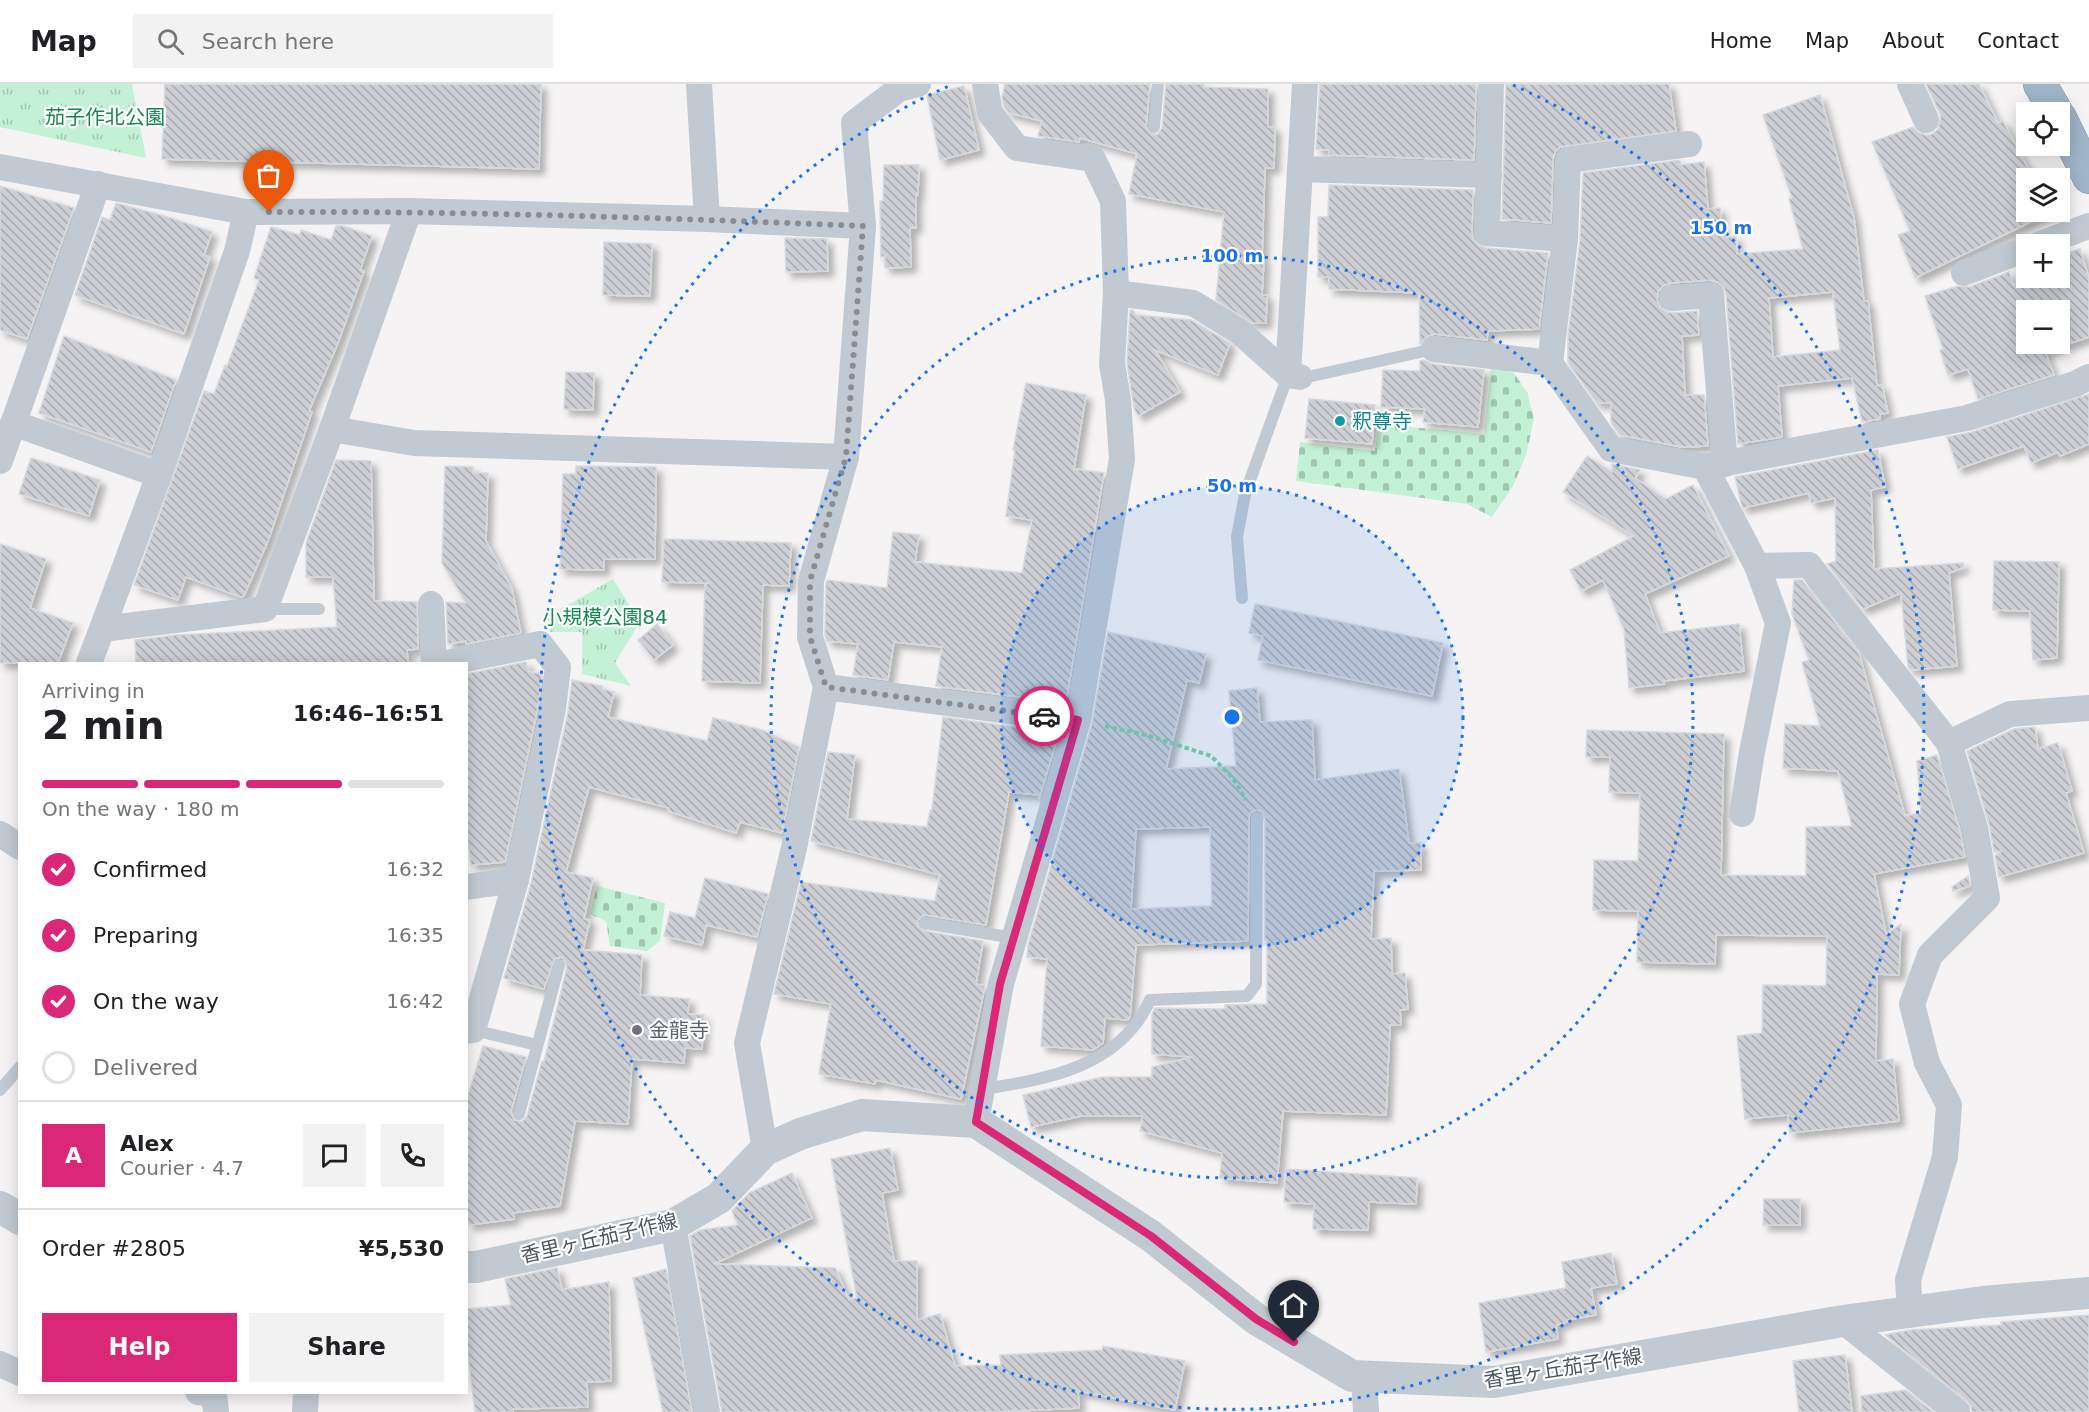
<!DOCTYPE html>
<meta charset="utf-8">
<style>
:root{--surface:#fff;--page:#f2f2f2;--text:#202124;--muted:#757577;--line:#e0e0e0;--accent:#db2777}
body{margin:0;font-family:"DejaVu Sans","Noto Sans JP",sans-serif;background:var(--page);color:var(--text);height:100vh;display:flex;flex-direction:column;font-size:22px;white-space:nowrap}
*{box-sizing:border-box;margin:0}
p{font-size:20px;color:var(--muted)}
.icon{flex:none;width:33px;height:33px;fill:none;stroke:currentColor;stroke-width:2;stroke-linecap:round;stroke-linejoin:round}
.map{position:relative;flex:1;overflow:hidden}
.side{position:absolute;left:18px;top:578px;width:450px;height:732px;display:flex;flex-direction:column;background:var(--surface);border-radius:0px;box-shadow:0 3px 15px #0003}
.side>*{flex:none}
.buttons{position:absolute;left:2016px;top:18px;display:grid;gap:12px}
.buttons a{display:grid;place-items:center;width:54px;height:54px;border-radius:0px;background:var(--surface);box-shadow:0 3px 15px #0003;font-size:30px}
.pin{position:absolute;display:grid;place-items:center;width:51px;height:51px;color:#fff;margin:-62px -26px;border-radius:50% 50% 50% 0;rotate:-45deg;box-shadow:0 0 6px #0007}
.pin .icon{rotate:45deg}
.courier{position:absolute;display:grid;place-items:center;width:60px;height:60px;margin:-30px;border:4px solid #db2777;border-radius:50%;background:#fff;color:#222;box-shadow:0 2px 8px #0007}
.overview em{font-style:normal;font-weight:800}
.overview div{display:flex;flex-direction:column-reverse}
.overview{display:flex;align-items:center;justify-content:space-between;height:102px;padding:0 24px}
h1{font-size:39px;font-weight:800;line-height:45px}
.bar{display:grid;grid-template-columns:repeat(4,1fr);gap:9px 6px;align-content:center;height:72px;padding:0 24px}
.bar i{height:8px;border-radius:4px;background:var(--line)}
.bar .selected{background:var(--accent)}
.bar p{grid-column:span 4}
.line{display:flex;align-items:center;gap:15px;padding:0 24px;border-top:2px solid var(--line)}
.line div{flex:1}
.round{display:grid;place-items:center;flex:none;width:63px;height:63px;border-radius:0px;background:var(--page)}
ol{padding:0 24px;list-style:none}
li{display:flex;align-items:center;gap:18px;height:66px}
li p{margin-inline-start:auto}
li .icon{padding:6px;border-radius:50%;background:var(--accent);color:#fff;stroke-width:4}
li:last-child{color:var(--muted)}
li i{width:33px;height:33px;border:3px solid var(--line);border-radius:50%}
.action{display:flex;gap:12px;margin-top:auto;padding:12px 24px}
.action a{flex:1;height:69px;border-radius:0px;background:var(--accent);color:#fff;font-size:24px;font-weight:800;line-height:69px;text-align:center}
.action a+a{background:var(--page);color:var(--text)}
header{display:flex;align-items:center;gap:36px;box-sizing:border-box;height:84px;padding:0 30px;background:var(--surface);border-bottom:2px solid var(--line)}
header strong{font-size:28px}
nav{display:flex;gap:33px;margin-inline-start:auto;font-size:21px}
.search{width:420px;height:54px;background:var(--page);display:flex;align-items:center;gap:15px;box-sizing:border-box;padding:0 21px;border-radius:0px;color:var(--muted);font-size:22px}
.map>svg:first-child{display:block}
</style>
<header>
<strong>Map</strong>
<div class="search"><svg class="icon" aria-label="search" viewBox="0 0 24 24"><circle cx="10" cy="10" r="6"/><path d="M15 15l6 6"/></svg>Search here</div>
<nav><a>Home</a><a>Map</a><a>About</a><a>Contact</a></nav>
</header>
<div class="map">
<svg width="2089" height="1328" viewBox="0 0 2089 1328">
<defs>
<pattern id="cemetery-stones" width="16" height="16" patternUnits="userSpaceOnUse" patternTransform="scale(1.5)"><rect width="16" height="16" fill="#c3f1d5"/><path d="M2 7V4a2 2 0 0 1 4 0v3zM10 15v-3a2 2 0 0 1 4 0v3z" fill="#a0c6b0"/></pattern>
<pattern id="park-tufts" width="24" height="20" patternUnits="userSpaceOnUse" patternTransform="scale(1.5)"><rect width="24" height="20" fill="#c3f1d5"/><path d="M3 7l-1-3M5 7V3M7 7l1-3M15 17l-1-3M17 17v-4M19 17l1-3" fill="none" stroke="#a0c6b0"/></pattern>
<pattern id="building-back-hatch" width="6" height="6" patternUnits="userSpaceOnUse" patternTransform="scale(1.5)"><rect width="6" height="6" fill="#cdcfd5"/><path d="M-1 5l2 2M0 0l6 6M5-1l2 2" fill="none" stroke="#a8abb0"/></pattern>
<filter id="shadow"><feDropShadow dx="5.5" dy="5.5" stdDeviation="3" flood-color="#0004"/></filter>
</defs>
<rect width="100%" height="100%" fill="#f5f3f3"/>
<!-- cemetery -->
<g fill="url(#cemetery-stones)">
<path d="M1491 284 1513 288 1527 308 1534 335 1526 371 1513 402 1492 433 1467 420 1296 397 1300 358 1375 367 1379 340 1484 350Z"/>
<path d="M597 802 665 819 660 857 647 867 610 862 606 837 590 830Z"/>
</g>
<!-- park -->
<g fill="url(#park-tufts)">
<path d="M0 0H132L146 74 0 43Z"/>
<path d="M613 495 640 538 615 579 631 602 582 590V548H550L548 532Z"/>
</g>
<!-- building -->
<g fill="url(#building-back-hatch)" stroke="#d7d9de" stroke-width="1.5" fill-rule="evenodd" filter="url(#shadow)">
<path d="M165 0H541L539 85 162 75Z"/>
<path d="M1005 0H1150L1146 43 1149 49 1154 51 1158 50 1162 44 1166 0H1204V3L1268 5V43H1275L1274 84H1265L1262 175H1264L1262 211H1267L1266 239H1252L1216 216 1224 128 1129 110 1137 70 1080 54 1079 58 1038 52 1042 37 1009 29 1004 23 1002 13Z"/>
<path d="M1320 0H1476L1474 76 1329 71V66L1316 65Z"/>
<path d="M1506 0H1669L1676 47 1560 63 1555 68 1553 75 1551 139 1502 135Z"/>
<path d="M1926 0H1979L1998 39 2003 37 2033 94 2039 92 2040 94H2026V128H2051L1915 194 1898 151 1910 147 1872 58 1913 43 1918 48 1925 51 1932 50 1938 45 1941 32Z"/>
<path d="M964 2 979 66 940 76 927 11Z"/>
<path d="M1820 11 1854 134 1864 217H1868L1877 302 1882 301 1888 329 1880 330V335L1862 338 1852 294 1778 302 1782 353 1738 360 1726 210 1724 203 1718 198 1710 196 1671 199 1663 202 1658 208 1657 216 1660 223 1666 228 1673 229 1697 227 1699 251 1682 252 1685 311H1704L1708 362 1682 363 1620 351 1611 339V319H1597L1568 279V252L1580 156 1583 89 1680 76V81L1704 78 1708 125 1720 124 1723 154 1736 152 1737 170 1803 165 1789 115 1792 114 1763 31ZM1833 208 1840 266 1773 273 1769 214Z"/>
<path d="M884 81H919L918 111 916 110V144H910L911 183 885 184V172L881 173 880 117H883Z"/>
<path d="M1329 101 1473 106 1472 149 1473 155 1478 161 1486 164 1548 169 1539 245 1488 247 1487 256 1435 250 1428 252 1420 260 1419 209 1329 205V193H1318V133H1328Z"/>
<path d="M0 102 74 124 27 255 0 246Z"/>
<path d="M116 119 168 133 212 148 204 171 210 173 184 250 75 211 102 133 110 136Z"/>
<path d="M336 142H343L372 152 360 186 364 187 338 259 309 327 312 328 268 457 244 512 241 513 186 493 178 516 134 501 204 307 214 310 225 281 227 282 259 196 254 194 271 143 300 151 301 146 331 156Z"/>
<path d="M785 154 827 155 828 187 786 188Z"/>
<path d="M604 158 652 160 650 212 603 211Z"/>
<path d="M2080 165 2089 194V253L2045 268 2054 291 1978 315 1968 285 1948 291 1940 266 1943 265 1925 212 1958 202 1969 203 2009 188 2013 201 2041 194H2060V171ZM2026 226H2060V260H2026Z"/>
<path d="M1130 226H1133L1136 231 1191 236 1230 259 1218 291 1155 266 1180 308 1138 332 1134 324 1127 279Z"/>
<path d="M64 252 176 296 151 368 39 329Z"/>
<path d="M1424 276 1432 280 1484 286 1478 343 1423 338 1425 325 1381 323 1383 286 1420 287V277Z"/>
<path d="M566 288 594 289 593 326 564 325Z"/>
<path d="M1026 299 1086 311 1074 385 1104 389 1066 619 936 602 942 563 894 558 888 596 853 591 858 560 827 557 825 551 826 499 827 496 887 504 893 448 919 451 915 478 1022 489 1032 436 1006 432 1015 366H1013Z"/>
<path d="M2089 310V360L2060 372 2058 368 2031 379 2024 362 1958 385 1947 353 1972 348Z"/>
<path d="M1309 315 1375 321 1372 360 1305 354Z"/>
<path d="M1878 366 1885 403 1871 406 1874 485 1963 479 1964 483 1949 489 1957 582 1911 586 1908 583 1901 509 1863 525 1827 480 1836 477 1835 414 1811 419 1809 409 1743 424 1741 419 1735 393Z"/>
<path d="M1587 372 1612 388V380L1640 386 1635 394 1666 415 1693 401 1729 472 1645 510 1660 549 1739 540 1744 587 1664 597V600L1629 604 1624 545 1603 496 1581 507 1570 486 1634 452 1563 408Z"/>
<path d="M31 374 100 396 89 432 19 410Z"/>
<path d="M336 376 371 377 374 517 417 518 418 565 407 566 408 579H136L135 556 177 551 337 543 333 493H306V459Z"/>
<path d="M445 382 473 383V389H488L486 457 512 505 521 549 466 560V557L448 560 446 518 466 519 442 479Z"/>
<path d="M576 382 656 383 655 475H604V486L560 485 563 390H576Z"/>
<path d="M664 455 791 459 789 502 763 501 760 599 702 597 705 501 708 499 662 498Z"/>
<path d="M0 460 46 475 30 524 73 539 58 579H0Z"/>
<path d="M1994 477 2059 478 2057 574 2033 576 2030 527 1993 526Z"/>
<path d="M1794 496H1802L1859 569 1905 732 1921 729 1917 677 1937 671 1960 747 1965 773 1874 790 1886 850 1901 840 1899 891 1877 890 1876 977 1893 975 1899 1037 1790 1049 1788 1031 1745 1035 1737 952 1762 949 1763 901 1826 902 1827 852 1716 851 1715 880 1637 878 1638 827 1593 826 1594 776 1638 777 1640 709 1609 708 1610 673H1586L1587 646 1724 650 1721 791 1806 792V743L1852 742 1838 687 1783 684 1785 640 1820 642 1802 578 1809 576 1792 530Z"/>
<path d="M1255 520 1443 559 1432 612 1258 576 1263 552 1249 549Z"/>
<path d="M657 540 673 561 654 576 638 556Z"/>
<path d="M1108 548 1206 570 1199 599 1187 596 1166 685 1236 682 1229 607 1257 604 1260 638 1312 636 1315 696 1399 685 1409 759H1421V786L1374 787 1371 855 1391 854 1392 890 1405 889 1408 925 1400 926 1401 941H1390L1386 1031 1283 1027 1277 1099 1220 1094 1222 1069 1140 1047 1143 1032H1081L1031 1043 1023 1011 1103 993H1152V983L1193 973 1152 970V930L1155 924 1225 925V921L1267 920V856H1265V734L1262 727 1256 726 1250 729 1249 734 1248 857 1136 861 1130 933 1128 936 1105 934 1103 959 1093 966 1041 962 1047 875 1027 873 1028 861 1092 640ZM1210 743 1212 822 1131 825 1136 745Z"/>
<path d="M526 578 528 587 542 590 538 623 505 778 471 781 466 745V590Z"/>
<path d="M572 596 602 602V605L614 608 608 633 707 657 713 634 762 646 799 663 782 749 740 738 736 749 668 727 669 724 589 703 566 788 593 794 584 835 590 836 583 866 642 871 640 911 689 915 688 930 704 931 702 965 685 964 684 979 632 975 628 1040 575 1037 560 1122 513 1129 514 1135 469 1141 466 1128V1018L483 962 526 973 511 1028 514 1036 522 1038 527 1032 542 977 544 978 567 883 564 875 561 873 554 875 544 905 504 894 531 799 568 628Z"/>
<path d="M943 633 1059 649 1039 715 1040 711 1009 708 986 841 926 831 922 832 917 837 918 842 924 847 983 857 976 900 985 902 961 1015 876 996 875 1000 819 990 831 920 774 910 801 798 935 817 940 791 811 757 828 668 855 671 847 735 927 743 930 726H932Z"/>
<path d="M2035 643 2038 665 2058 659 2072 707 2066 709 2084 769 1999 793 1995 772 2002 767 1994 768 1989 740 1967 667 2014 645Z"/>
<path d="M1968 792 1970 802 1953 807 1952 803Z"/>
<path d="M705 794 768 810 757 853 706 841 702 861 664 852 670 828 695 834Z"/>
<path d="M890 1064 898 1106 882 1109 894 1177H917V1236L940 1230 955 1282 1001 1281 1000 1271 1102 1266 1103 1262 1185 1277 1175 1326 1078 1307 1079 1324 993 1328H722L690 1152 700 1146 738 1141 732 1127 749 1109 792 1089 812 1134 714 1180 835 1184 849 1216 857 1214 831 1075Z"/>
<path d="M1286 1085 1417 1094 1416 1120 1369 1118 1368 1146 1313 1145 1314 1120 1284 1118Z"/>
<path d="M1764 1115H1800V1141H1763Z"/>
<path d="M1611 1169 1617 1200 1591 1204 1596 1231 1567 1236V1238L1556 1241 1558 1255 1486 1268 1479 1219 1566 1204 1562 1178Z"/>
<path d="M557 1184 562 1206 609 1198 611 1297 587 1298 588 1323 513 1325V1328H475L466 1256V1225L511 1221 505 1195Z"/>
<path d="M666 1185 692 1328H663L633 1194Z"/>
<path d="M2089 1231V1328H1972L1971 1322 1966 1316 1885 1251 1910 1246 2001 1241V1238Z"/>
<path d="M1845 1271 1852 1328H1799L1793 1277Z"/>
<path d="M1906 1306 1933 1328H1862L1861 1312Z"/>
</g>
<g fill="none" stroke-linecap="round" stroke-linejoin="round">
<!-- trunk casing -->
<g stroke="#7690ad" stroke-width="34">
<g id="trunk">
<path d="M2040 0 2056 28"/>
<path d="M2060 34 2089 93"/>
</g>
</g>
<!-- path -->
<path stroke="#7ad0a6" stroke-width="4" stroke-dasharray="4.5 3" stroke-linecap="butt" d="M1105 642 1150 652 1211 672 1233 694 1246 716"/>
<!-- service -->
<g stroke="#c1cad2" stroke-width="12">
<path d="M1154 43 1158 0"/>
<path d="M1303 294 1434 265"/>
<path d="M1242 514 1237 453 1245 410 1288 291"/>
<path d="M265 525H319"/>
<path d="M925 839 1014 854"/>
<path d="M473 946 537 961"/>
<path d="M983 1005C1048 995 1120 983 1150 916L1247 912 1256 900 1257 734"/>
<path d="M0 1006 20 983"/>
<path d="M519 1030 559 881"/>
</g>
<!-- minor -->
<g stroke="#c1cad2" stroke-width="26">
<path d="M699 0 707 135"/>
<path d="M1491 0 1487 149 1565 155 1550 279"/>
<path d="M1910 0 1926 36"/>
<path d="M0 83 246 128 409 127 707 135 863 142"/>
<path d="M1300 85 1489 91"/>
<path d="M246 128 237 167 159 391 102 545 265 525 332 345 409 127"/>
<path d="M1565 155 1568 76 1689 60"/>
<path d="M2040 160 2089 142"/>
<path d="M1964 189 2026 165"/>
<path d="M1116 209 1193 219 1240 248 1288 291 1300 293"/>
<path d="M1672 214 1711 211 1725 380"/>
<path d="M1434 265 1550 279 1611 365 1705 383 1967 334 2075 300 2089 293"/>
<path d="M1288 291 1305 0"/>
<path d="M13 339 159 391"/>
<path d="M332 345 414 359 846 373"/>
<path d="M0 377 98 100"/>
<path d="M1705 383 1757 482 1809 481 1949 659"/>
<path d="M431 520 434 579"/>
<path d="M89 579 102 545"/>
<path d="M446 579 540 560 558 583 553 625 516 796 473 946 466 947"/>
<path d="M826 603 1078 636"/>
<path d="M1742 730 1752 668 1778 539 1757 482"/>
<path d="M0 750 20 763"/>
<path d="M466 803 516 796"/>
<path d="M976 1038 1001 900 1078 636 1122 375 1118 316 1112 280 1116 209 1113 117 1093 75 1017 64 990 29 985 0"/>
<path d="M765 1066 747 959 794 764 826 603 810 553 811 497 846 373 863 142 854 39 899 5 918 0"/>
<path d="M673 1141 707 1328"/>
<path d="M1910 1228 1908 1196 1945 1073 1949 1021 1927 979 1912 920 1930 871 1987 814 1975 744 1949 659 2010 630 2089 624"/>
<path d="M1843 1237 1957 1328"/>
<path d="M0 1280 20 1289"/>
<path d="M1364 1292 1366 1328"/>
<path d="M198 1308 214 1310 216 1328"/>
<path d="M305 1328 306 1308"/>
</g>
<!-- tertiary -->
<g stroke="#c1cad2" stroke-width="32">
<path d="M0 1123 20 1135"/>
<path d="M466 1183H476L673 1141 719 1114 765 1066 800 1050 862 1031 976 1038 1151 1152 1256 1235 1352 1292 1494 1298 1843 1237 1983 1218 2089 1209"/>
</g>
<!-- trunk -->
<use href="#trunk" stroke="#9fb4c9" stroke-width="33"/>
</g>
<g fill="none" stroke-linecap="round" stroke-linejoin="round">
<!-- done -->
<path stroke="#868d94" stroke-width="6" stroke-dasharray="0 10.8" d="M269 128C467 127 665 134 863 142L846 373 810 497V553L826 603 1044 632"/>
<!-- route -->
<path stroke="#db2777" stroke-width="8" d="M1044 632 1078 636 1000 900 976 1038 1151 1152 1256 1235 1294 1258"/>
</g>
<!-- distance rings -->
<circle cx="1232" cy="633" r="231" fill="#1a73e8" fill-opacity=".12"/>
<g fill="none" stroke="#1a73e8" stroke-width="3" stroke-dasharray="3 6">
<circle cx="1232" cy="633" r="231"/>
<circle cx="1232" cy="633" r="461"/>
<path d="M1513 1A692 692 0 1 1 951 1"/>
</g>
<!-- markers -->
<circle fill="#0f9aa8" stroke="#fff" stroke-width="2" cx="1340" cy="337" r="6"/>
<circle fill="#6b7280" stroke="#fff" stroke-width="2" cx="637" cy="946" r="6"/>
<g text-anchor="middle" stroke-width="4.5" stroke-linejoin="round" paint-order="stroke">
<!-- park labels -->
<g font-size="20" fill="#17864f" stroke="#fff">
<text x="105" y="40">茄子作北公園</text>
<text x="605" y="540">小規模公園84</text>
</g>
<!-- culture labels -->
<g font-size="20" fill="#0d838f" stroke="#fff" text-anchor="start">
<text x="1352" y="344">釈尊寺</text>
</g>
<!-- worship labels -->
<g font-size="20" fill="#5b616d" stroke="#fff" text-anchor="start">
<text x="649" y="953">金龍寺</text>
</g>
<!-- street labels -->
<g font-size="20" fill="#4a5661" stroke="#fff">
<text transform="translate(599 1154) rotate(-13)" y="7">香里ヶ丘茄子作線</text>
<text transform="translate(1563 1284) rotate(-9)" y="7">香里ヶ丘茄子作線</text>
</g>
</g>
<circle cx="1232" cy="633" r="9" fill="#1a73e8" stroke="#fff" stroke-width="3"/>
<g font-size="18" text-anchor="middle" font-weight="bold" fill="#1a73e8" stroke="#fff" stroke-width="4.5" stroke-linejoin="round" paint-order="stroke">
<text x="1721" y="150">150 m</text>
<text x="1232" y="178">100 m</text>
<text x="1232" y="408">50 m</text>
</g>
</svg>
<div class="buttons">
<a><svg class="icon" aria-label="locate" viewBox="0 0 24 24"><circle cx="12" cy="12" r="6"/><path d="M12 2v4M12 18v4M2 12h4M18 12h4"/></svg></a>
<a><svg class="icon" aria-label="layers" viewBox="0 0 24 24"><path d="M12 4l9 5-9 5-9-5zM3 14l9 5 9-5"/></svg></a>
<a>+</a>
<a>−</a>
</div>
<div class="pin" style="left:269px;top:128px;background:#ea580c"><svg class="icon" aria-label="bag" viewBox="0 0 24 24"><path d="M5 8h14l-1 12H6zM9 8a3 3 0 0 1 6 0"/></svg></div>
<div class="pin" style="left:1294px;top:1258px;background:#1f2937"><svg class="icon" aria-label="home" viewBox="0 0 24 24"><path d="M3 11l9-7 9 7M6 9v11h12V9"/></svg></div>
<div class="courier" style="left:1044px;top:632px"><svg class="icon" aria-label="car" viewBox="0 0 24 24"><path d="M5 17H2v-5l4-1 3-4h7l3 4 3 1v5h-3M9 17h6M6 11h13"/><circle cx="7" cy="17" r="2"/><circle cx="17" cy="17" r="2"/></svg></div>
<section class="side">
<div class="overview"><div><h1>2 min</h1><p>Arriving in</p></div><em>16:46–16:51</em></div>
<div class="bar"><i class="selected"></i><i class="selected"></i><i class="selected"></i><i></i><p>On the way · 180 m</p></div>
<ol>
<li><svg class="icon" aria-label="check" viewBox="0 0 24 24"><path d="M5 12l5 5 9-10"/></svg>Confirmed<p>16:32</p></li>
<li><svg class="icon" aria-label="check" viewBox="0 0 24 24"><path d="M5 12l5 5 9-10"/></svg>Preparing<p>16:35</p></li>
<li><svg class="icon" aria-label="check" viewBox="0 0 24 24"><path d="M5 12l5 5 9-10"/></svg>On the way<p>16:42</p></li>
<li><i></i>Delivered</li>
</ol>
<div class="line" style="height:108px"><b class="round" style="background:var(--accent);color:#fff">A</b><div><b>Alex</b><p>Courier · 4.7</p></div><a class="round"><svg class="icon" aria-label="chat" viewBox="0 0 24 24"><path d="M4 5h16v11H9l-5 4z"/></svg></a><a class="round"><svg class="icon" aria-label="phone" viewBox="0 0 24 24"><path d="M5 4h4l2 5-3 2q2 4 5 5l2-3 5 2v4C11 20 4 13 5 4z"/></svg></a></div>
<div class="line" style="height:78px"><div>Order #2805</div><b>¥5,530</b></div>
<div class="action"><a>Help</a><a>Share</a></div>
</section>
</div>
